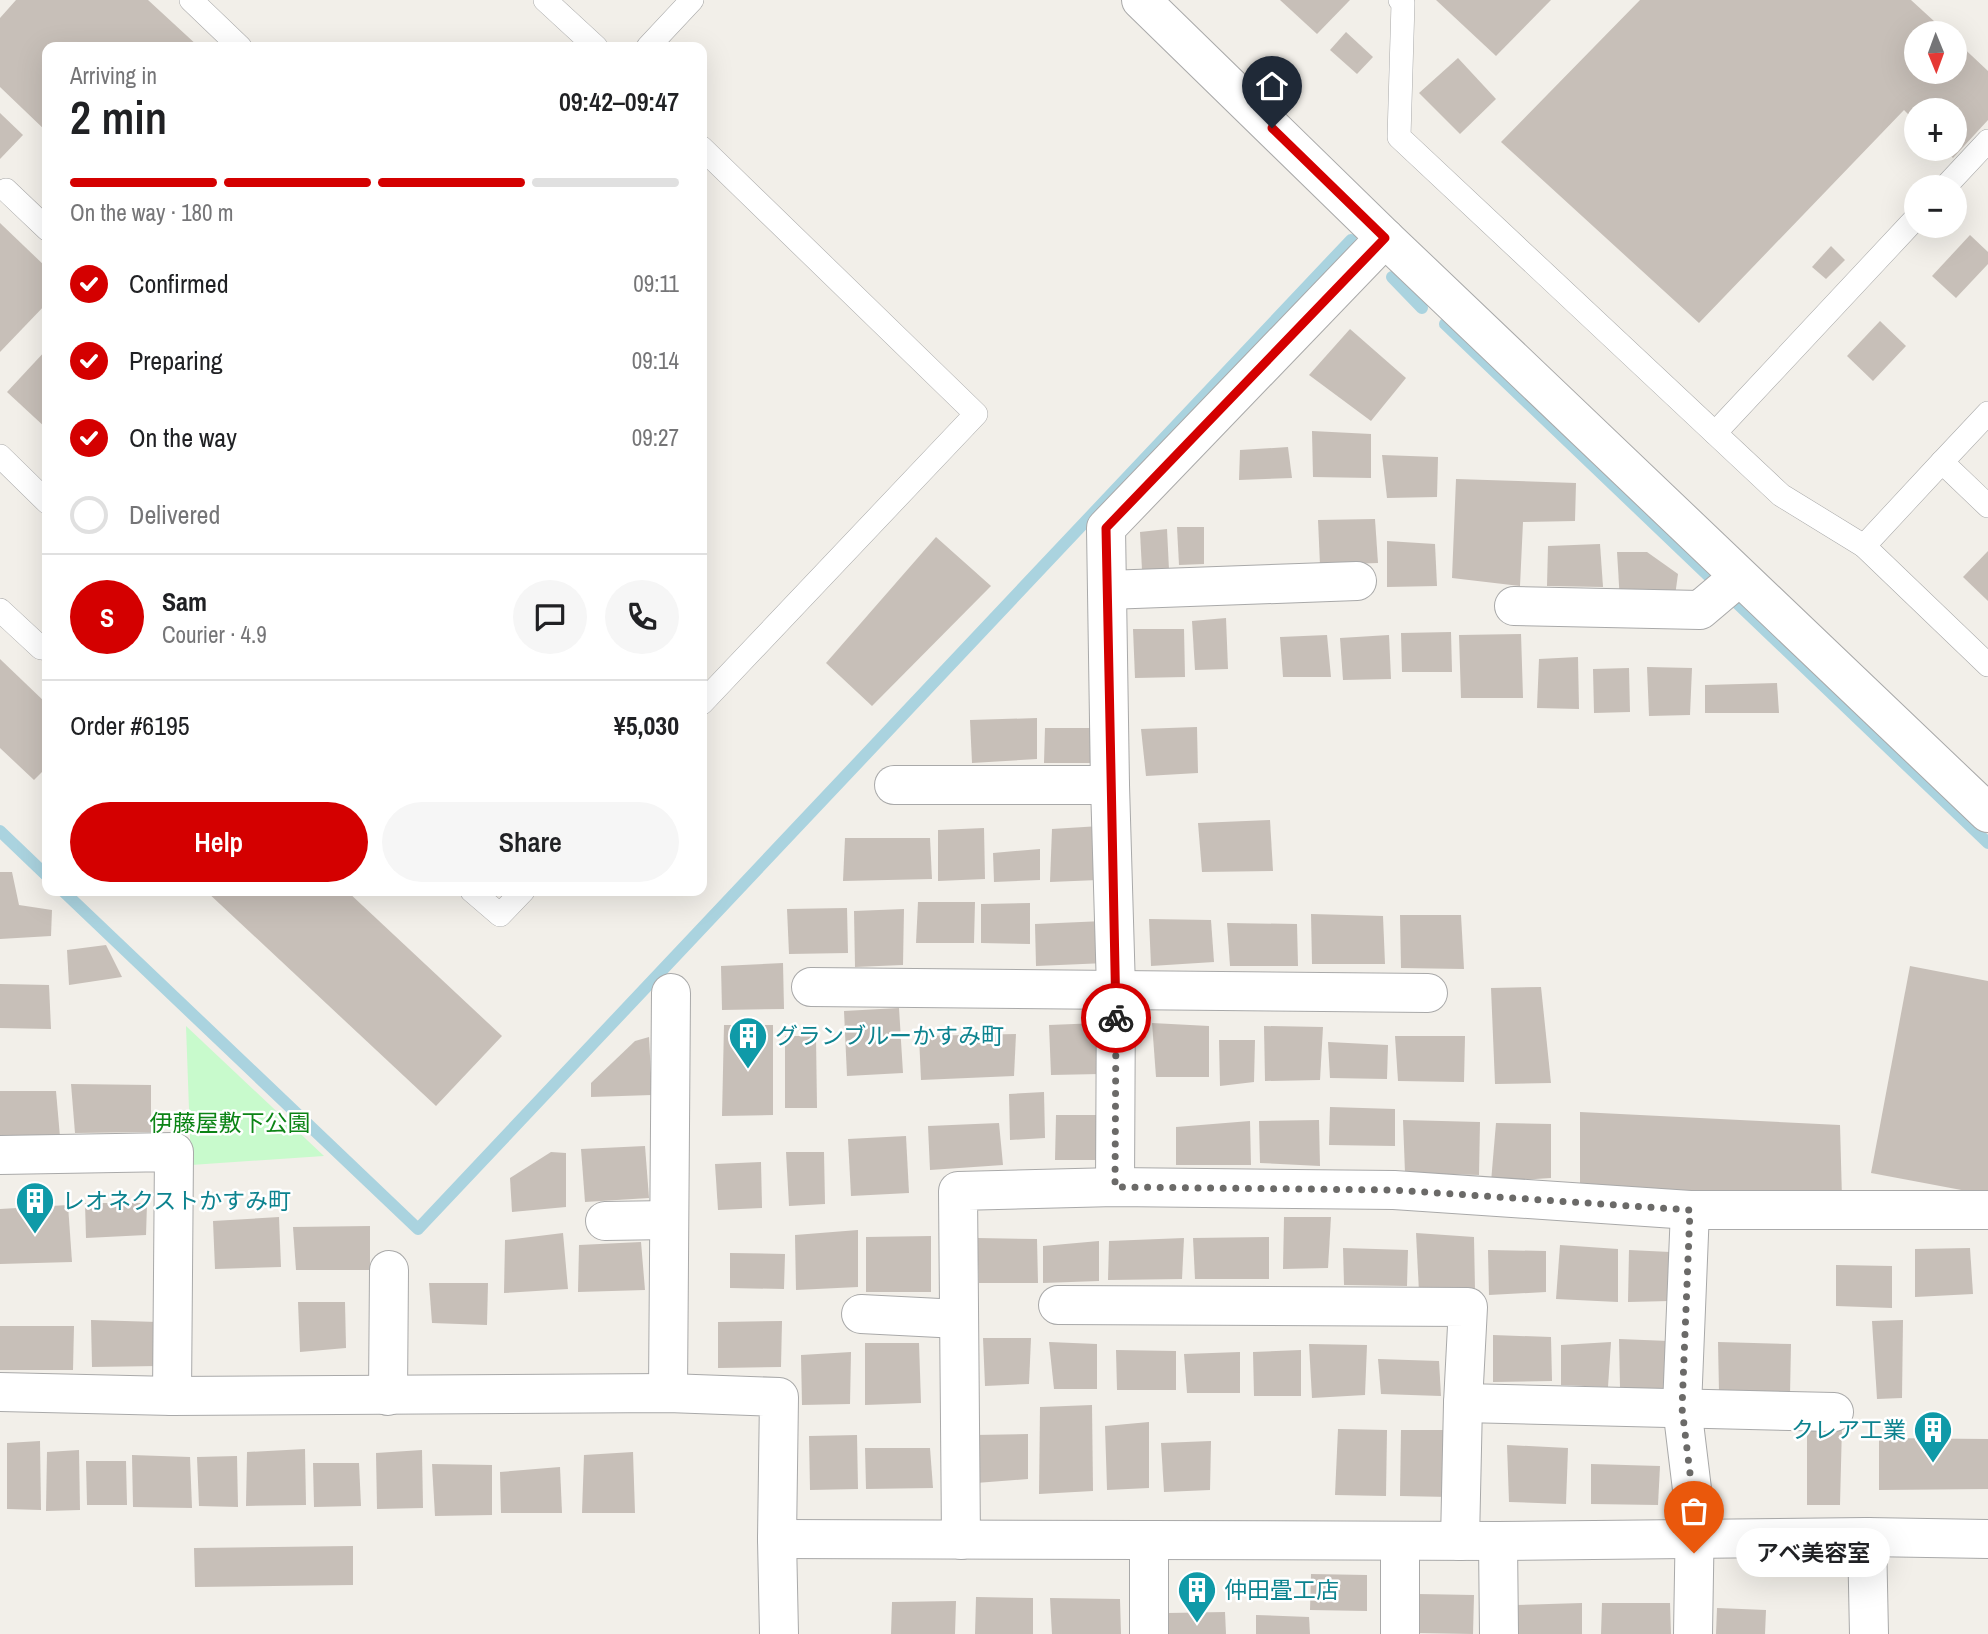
<!DOCTYPE html>
<meta charset="utf-8">
<style>
:root{--surface:#fff;--page:#f6f6f6;--text:#202124;--muted:#757577;--line:#e0e0e0;--accent:#d40000}
body{margin:0;font-family:"Archivo Narrow","Noto Sans JP",sans-serif;background:var(--page);color:var(--text);height:100vh;display:flex;flex-direction:column;font-size:26px;white-space:nowrap}
*{box-sizing:border-box;margin:0}
p{font-size:23px;color:var(--muted)}
.icon{flex:none;width:38px;height:38px;fill:none;stroke:currentColor;stroke-width:2;stroke-linecap:round;stroke-linejoin:round}
.map{position:relative;flex:1;overflow:hidden}
.side{position:absolute;left:42px;top:42px;width:665px;height:854px;display:flex;flex-direction:column;background:var(--surface);border-radius:14px;box-shadow:0 7px 28px #0002}
.side>*{flex:none}
.needle{width:46px;rotate:179deg}
.buttons{position:absolute;left:1904px;top:21px;display:grid;gap:14px}
.buttons a{display:grid;place-items:center;width:63px;height:63px;border-radius:50%;background:var(--surface);box-shadow:0 7px 28px #0002;font-size:35px}
.pin{position:absolute;display:grid;place-items:center;width:60px;height:60px;color:#fff;margin:-72px -30px;border-radius:50% 50% 50% 0;rotate:-45deg;box-shadow:0 0 7px #0007}
.pin .icon{rotate:45deg}
.courier{position:absolute;display:grid;place-items:center;width:70px;height:70px;margin:-35px;border:5px solid #d40000;border-radius:50%;background:#fff;color:#222;box-shadow:0 2px 9px #0007}
.bubble{position:absolute;height:49px;border-radius:24px;background:var(--surface);box-shadow:0 7px 28px #0002;font-size:23px;font-weight:600;line-height:49px;text-align:center}
.overview em{font-style:normal;font-weight:600}
.overview div{display:flex;flex-direction:column-reverse}
.overview{display:flex;align-items:center;justify-content:space-between;height:119px;padding:0 28px}
h1{font-size:46px;font-weight:600;line-height:52px}
.bar{display:grid;grid-template-columns:repeat(4,1fr);gap:10px 7px;align-content:center;height:84px;padding:0 28px}
.bar i{height:9px;border-radius:5px;background:var(--line)}
.bar .selected{background:var(--accent)}
.bar p{grid-column:span 4}
.line{display:flex;align-items:center;gap:18px;padding:0 28px;border-top:2px solid var(--line)}
.line div{flex:1}
.round{display:grid;place-items:center;flex:none;width:74px;height:74px;border-radius:37px;background:var(--page)}
ol{padding:0 28px;list-style:none}
li{display:flex;align-items:center;gap:21px;height:77px}
li p{margin-inline-start:auto}
li .icon{padding:7px;border-radius:50%;background:var(--accent);color:#fff;stroke-width:4}
li:last-child{color:var(--muted)}
li i{width:38px;height:38px;border:4px solid var(--line);border-radius:50%}
.primary-button{display:flex;gap:14px;margin-top:auto;padding:14px 28px}
.primary-button a{flex:1;height:80px;border-radius:42px;background:var(--accent);color:#fff;font-size:28px;font-weight:600;line-height:80px;text-align:center}
.primary-button a+a{background:var(--page);color:var(--text)}
.map>svg:first-child{display:block}
</style>
<div class="map">
<svg width="1988" height="1634" viewBox="0 0 1988 1634">
<rect width="100%" height="100%" fill="#f2efe9"/>
<!-- park -->
<path fill="#c8facc" d="M186 1026 324 1156 191 1165Z"/>
<g fill="none" stroke-linecap="round" stroke-linejoin="round">
<!-- stream -->
<g stroke="#aad3df" stroke-width="12">
<path d="M1392 277 1422 308"/>
<path d="M1445 324 1988 843"/>
<path d="M0 831 47 876"/>
<path d="M63 891 418 1229 1351 240"/>
</g>
</g>
<!-- building -->
<g fill="#c7bfb8">
<path d="M16 0H148L199 47H47V132L0 87V18Z"/>
<path d="M1280 0H1350L1317 34Z"/>
<path d="M1436 0H1551L1496 56Z"/>
<path d="M1640 0H1911L1947 33H1916V72H1955V40L1988 71V120L1953 158 1944 149H1955V110H1916V122L1904 110 1699 323 1501 142Z"/>
<path d="M1346 32 1373 57 1357 74 1330 50Z"/>
<path d="M1458 58 1496 99 1460 134 1419 93Z"/>
<path d="M0 113 23 135 0 159Z"/>
<path d="M0 223 47 268V303L0 352Z"/>
<path d="M1970 235 1988 252V264L1956 298 1932 276Z"/>
<path d="M1831 246 1845 260 1826 279 1812 267Z"/>
<path d="M1880 321 1906 346 1873 381 1847 356Z"/>
<path d="M1350 329 1406 378 1371 421 1309 375Z"/>
<path d="M47 349V429L7 392Z"/>
<path d="M1312 431 1371 434V478L1313 477Z"/>
<path d="M1288 447 1292 478 1239 480 1240 450Z"/>
<path d="M1382 455 1438 457 1437 497 1387 498Z"/>
<path d="M1456 479 1576 483 1575 521 1523 522 1520 586 1452 578Z"/>
<path d="M1375 519 1378 563 1320 565 1318 520Z"/>
<path d="M1177 527H1204V564L1179 565Z"/>
<path d="M1167 529 1169 570H1142L1140 532Z"/>
<path d="M936 537 991 586 872 706 826 663Z"/>
<path d="M1387 541 1435 544 1437 586 1387 587Z"/>
<path d="M1600 544 1603 587 1547 586 1548 546Z"/>
<path d="M1988 551V601L1963 577Z"/>
<path d="M1617 552H1647L1678 574 1674 603 1620 601Z"/>
<path d="M1226 618 1228 669 1195 670 1192 621Z"/>
<path d="M1133 629H1184L1185 677 1135 678Z"/>
<path d="M1451 632 1452 672H1402L1401 633Z"/>
<path d="M1521 634 1523 698H1461L1459 635Z"/>
<path d="M1327 635 1331 677H1283L1280 637Z"/>
<path d="M1389 635 1391 679 1343 680 1340 638Z"/>
<path d="M1578 657 1579 709 1537 708 1539 659Z"/>
<path d="M0 659 47 704V767L34 780 0 748Z"/>
<path d="M1647 667 1692 668 1690 715 1649 716Z"/>
<path d="M1629 668 1630 712 1594 713 1593 669Z"/>
<path d="M1777 683 1779 713H1705V685Z"/>
<path d="M1037 718V759L972 763 970 720Z"/>
<path d="M1197 727 1198 773 1146 776 1141 729Z"/>
<path d="M1045 728H1095L1096 763H1044Z"/>
<path d="M1270 820 1273 871 1202 872 1198 823Z"/>
<path d="M1100 826 1098 880 1050 882 1052 829Z"/>
<path d="M984 828 985 879 938 881V830Z"/>
<path d="M845 838H930L932 879 843 881Z"/>
<path d="M1040 849V880L994 882 993 853Z"/>
<path d="M0 872H12L19 905 52 910 51 936 0 939Z"/>
<path d="M206 891H347L502 1036 436 1106Z"/>
<path d="M918 902H975L974 943H916Z"/>
<path d="M1030 903V944L981 943V904Z"/>
<path d="M847 908 848 953 789 954 787 909Z"/>
<path d="M904 909 903 965 855 967 854 911Z"/>
<path d="M1311 914 1383 916 1385 964H1312Z"/>
<path d="M1400 915H1461L1464 969 1401 968Z"/>
<path d="M1149 919 1211 920 1214 962 1151 966Z"/>
<path d="M1104 921 1106 963 1036 966 1035 924Z"/>
<path d="M1227 923 1297 924 1298 966H1230Z"/>
<path d="M106 945 122 977 69 985 67 950Z"/>
<path d="M783 963 784 1009 722 1010 721 966Z"/>
<path d="M1910 966 1988 981V1195L1871 1173Z"/>
<path d="M0 984 49 985 51 1029 0 1028Z"/>
<path d="M1541 987 1551 1083 1495 1084 1491 988Z"/>
<path d="M899 1008 903 1073 847 1076 844 1011Z"/>
<path d="M1099 1023 1100 1074 1051 1075 1049 1025Z"/>
<path d="M1152 1023 1209 1026V1077H1156Z"/>
<path d="M724 1025H773V1115L722 1116Z"/>
<path d="M1264 1026 1323 1027 1320 1080 1265 1081Z"/>
<path d="M1016 1034 1014 1076 921 1080 919 1036Z"/>
<path d="M785 1036H816L817 1108H785Z"/>
<path d="M1395 1036H1465L1464 1082 1398 1081Z"/>
<path d="M649 1037 652 1095 591 1097V1083L635 1041Z"/>
<path d="M1219 1040H1255L1254 1082 1220 1086Z"/>
<path d="M1328 1042 1388 1045 1387 1079 1330 1078Z"/>
<path d="M71 1084 151 1085V1132L75 1133Z"/>
<path d="M0 1091H56L60 1137 0 1142Z"/>
<path d="M1044 1092 1045 1138 1010 1140 1009 1094Z"/>
<path d="M1330 1107 1395 1109V1146L1329 1145Z"/>
<path d="M1580 1112 1840 1125 1842 1199 1580 1191Z"/>
<path d="M1056 1115H1106V1160H1055Z"/>
<path d="M1319 1120 1320 1166 1260 1163 1259 1121Z"/>
<path d="M1403 1120 1480 1122 1479 1175 1405 1173Z"/>
<path d="M1250 1121 1251 1165H1176V1127Z"/>
<path d="M999 1123 1003 1165 930 1170 928 1126Z"/>
<path d="M1496 1123 1551 1124V1178L1491 1182Z"/>
<path d="M906 1136 909 1193 851 1196 848 1139Z"/>
<path d="M645 1146 649 1198 585 1202 581 1149Z"/>
<path d="M551 1152 566 1153V1207L512 1212 510 1178Z"/>
<path d="M786 1152H824L825 1204 789 1206Z"/>
<path d="M761 1162 762 1208 718 1210 715 1164Z"/>
<path d="M85 1203H147L146 1235 86 1238Z"/>
<path d="M68 1205 72 1262 0 1264V1209Z"/>
<path d="M279 1217 281 1267 215 1269 213 1221Z"/>
<path d="M1284 1217H1331L1328 1268 1283 1269Z"/>
<path d="M370 1226V1270H296L293 1227Z"/>
<path d="M858 1230V1287L796 1290 795 1235Z"/>
<path d="M563 1233 568 1289 504 1293 505 1240Z"/>
<path d="M1416 1233 1474 1237 1475 1290 1419 1292Z"/>
<path d="M931 1236V1292H866V1237Z"/>
<path d="M1269 1237V1279H1195L1193 1238Z"/>
<path d="M977 1238 1037 1239 1038 1283H979Z"/>
<path d="M1184 1238 1182 1279 1108 1280 1109 1241Z"/>
<path d="M1099 1241V1281L1043 1283V1246Z"/>
<path d="M641 1242 645 1290 578 1292 579 1245Z"/>
<path d="M1560 1245 1618 1249V1302L1556 1299Z"/>
<path d="M1343 1248 1408 1250 1407 1286 1344 1285Z"/>
<path d="M1970 1248 1973 1294 1915 1297V1249Z"/>
<path d="M1488 1250 1546 1251V1292L1489 1295Z"/>
<path d="M1629 1250 1670 1252V1301L1628 1302Z"/>
<path d="M730 1253 785 1254 784 1289 730 1288Z"/>
<path d="M1836 1265 1892 1266V1308L1836 1306Z"/>
<path d="M429 1283H488L487 1325 432 1323Z"/>
<path d="M298 1302H345L346 1348 300 1352Z"/>
<path d="M91 1320 158 1322V1366L92 1367Z"/>
<path d="M1903 1320 1902 1398 1877 1399 1872 1321Z"/>
<path d="M782 1321 781 1367 718 1368V1322Z"/>
<path d="M0 1326H74L73 1370H0Z"/>
<path d="M1493 1335 1551 1337 1552 1381 1493 1382Z"/>
<path d="M983 1338H1031L1029 1384 985 1386Z"/>
<path d="M1619 1339 1669 1341 1668 1388H1620Z"/>
<path d="M1049 1342 1097 1344V1389H1054Z"/>
<path d="M1611 1342 1608 1387 1561 1385V1345Z"/>
<path d="M1718 1342 1791 1344 1790 1395 1719 1392Z"/>
<path d="M865 1343H919L921 1403 865 1405Z"/>
<path d="M1309 1344 1367 1345 1365 1395 1312 1398Z"/>
<path d="M1116 1350 1176 1351V1390H1117Z"/>
<path d="M1301 1350V1396H1254L1253 1352Z"/>
<path d="M851 1352 850 1404 802 1405 801 1355Z"/>
<path d="M1240 1352V1393H1187L1184 1354Z"/>
<path d="M1378 1359 1439 1361 1441 1396 1381 1394Z"/>
<path d="M1092 1405 1093 1491 1039 1494 1040 1407Z"/>
<path d="M1149 1422V1488L1107 1490 1105 1426Z"/>
<path d="M1807 1425H1842L1840 1505H1807Z"/>
<path d="M1338 1429 1387 1430 1386 1496 1335 1495Z"/>
<path d="M1401 1430H1453L1449 1497 1400 1496Z"/>
<path d="M1028 1434V1479L976 1483 974 1435Z"/>
<path d="M857 1435 858 1489 810 1490 809 1436Z"/>
<path d="M1879 1438 1988 1439V1489L1879 1490Z"/>
<path d="M40 1441 41 1510 7 1509V1443Z"/>
<path d="M1211 1441 1210 1490 1164 1492 1161 1443Z"/>
<path d="M1507 1445 1568 1448 1566 1504 1509 1502Z"/>
<path d="M865 1448H930L933 1488 866 1489Z"/>
<path d="M305 1449 306 1505 246 1506 247 1452Z"/>
<path d="M79 1450 80 1510 46 1511 47 1452Z"/>
<path d="M422 1450 423 1508 377 1509 376 1453Z"/>
<path d="M633 1452 635 1513H582L584 1455Z"/>
<path d="M132 1455 190 1457 192 1508 133 1507Z"/>
<path d="M237 1456 238 1507 199 1506 197 1457Z"/>
<path d="M86 1461H126L127 1505H87Z"/>
<path d="M313 1463H359L361 1506 314 1507Z"/>
<path d="M432 1464 492 1465V1515L435 1516Z"/>
<path d="M1591 1464 1660 1466 1658 1505 1591 1504Z"/>
<path d="M560 1467 562 1513H501L500 1472Z"/>
<path d="M353 1546V1585L195 1587 194 1548Z"/>
<path d="M1311 1574 1367 1575V1611L1310 1610Z"/>
<path d="M1418 1594 1474 1595 1473 1634 1417 1633Z"/>
<path d="M976 1597 1033 1598V1634H975Z"/>
<path d="M1050 1598 1120 1599 1121 1634H1052Z"/>
<path d="M956 1601 955 1634H891L892 1602Z"/>
<path d="M1582 1603V1634H1515L1516 1605Z"/>
<path d="M1602 1603H1670L1671 1634H1601Z"/>
<path d="M1717 1608 1766 1610 1765 1634H1716Z"/>
<path d="M1225 1612 1226 1634H1168V1613Z"/>
<path d="M1256 1615 1309 1617 1310 1634H1256Z"/>
</g>
<g fill="none" stroke-linecap="round" stroke-linejoin="round">
<!-- service casing -->
<g stroke="#a9a9a9" stroke-width="24">
<g id="service">
<path d="M191 0 240 47"/>
<path d="M545 0 596 47"/>
<path d="M1400 0 1403 3 1399 137 1781 495 1864 546 1988 665"/>
<path d="M648 47 692 0"/>
<path d="M702 148 976 414 702 703"/>
<path d="M1945 187 1988 141"/>
<path d="M6 190 47 229"/>
<path d="M1715 433 1916 218"/>
<path d="M0 456 47 502"/>
<path d="M1942 462 1988 413"/>
<path d="M1864 546 1942 462 1988 506"/>
<path d="M0 610 41 648 47 649"/>
<path d="M472 891 500 915 523 891"/>
</g>
</g>
<!-- minor casing -->
<g stroke="#a9a9a9" stroke-width="40">
<g id="minor">
<path d="M1107 590 1357 581"/>
<path d="M1514 606 1700 610 1739 577"/>
<path d="M894 785H1110"/>
<path d="M811 987 1428 993"/>
<path d="M0 1155 174 1152 172 1396"/>
<path d="M1115 1187 1116 989 1110 785 1106 528 1385 238"/>
<path d="M1690 1210 1682 1407 1695 1514 1693 1634"/>
<path d="M605 1221 669 1220"/>
<path d="M1058 1305 1468 1307 1463 1403 1460 1541"/>
<path d="M861 1314 959 1319"/>
<path d="M0 1392 172 1396 668 1393 779 1397 777 1539 779 1634"/>
<path d="M668 1393 671 993"/>
<path d="M388 1396 389 1270"/>
<path d="M1463 1403 1834 1412"/>
<path d="M1867 1537 1869 1634"/>
<path d="M961 1540 958 1191 1115 1187 1394 1190 1690 1210H1988"/>
<path d="M1149 1540V1634"/>
<path d="M1400 1541V1634"/>
<path d="M1498 1541 1499 1634"/>
</g>
</g>
<!-- tertiary casing -->
<g stroke="#a9a9a9" stroke-width="40">
<g id="tertiary">
<path d="M1141 0 1385 238 1988 813"/>
<path d="M777 1539 1498 1541 1867 1537 1988 1539"/>
</g>
</g>
<!-- service -->
<use href="#service" stroke="#fff" stroke-width="23"/>
<!-- minor -->
<use href="#minor" stroke="#fff" stroke-width="38"/>
<!-- tertiary -->
<use href="#tertiary" stroke="#fff" stroke-width="38"/>
</g>
<g fill="none" stroke-linecap="round" stroke-linejoin="round">
<!-- done -->
<path stroke="#6b6a68" stroke-width="7" stroke-dasharray="0 12.6" d="M1116 1018 1115 1187 1394 1190 1690 1210 1682 1408 1695 1514 1694 1553"/>
<!-- route -->
<path stroke="#d40000" stroke-width="9" d="M1116 1018 1106 528 1385 238 1272 128"/>
</g>
<!-- icons -->
<defs>
<g id="building-pin" transform="scale(2.0125)"><path d="M0 17L-7.5 6A9.5 9.5 0 1 1 7.5 6Z" fill="#0f9aa8" stroke="#fff"/><path d="M-4-6H4V6H1V3H-1V6H-4ZM-2.5-4.3h1.7v1.8h-1.7ZM.8-4.3h1.7v1.8H.8ZM-2.5-1h1.7V.8h-1.7ZM.8-1h1.7V.8H.8Z" fill="#fff"/></g>
</defs>
<g fill-rule="evenodd">
<use href="#building-pin" x="748" y="1036"/>
<use href="#building-pin" x="35" y="1201"/>
<use href="#building-pin" x="1933" y="1430"/>
<use href="#building-pin" x="1197" y="1590"/>
</g>
<g text-anchor="middle" stroke-width="5" stroke-linejoin="round" paint-order="stroke">
<!-- culture labels -->
<g font-size="23" fill="#0d838f" stroke="#fff" text-anchor="start">
<text x="775" y="1044">グランブルーかすみ町</text>
<text x="62" y="1209">レオネクストかすみ町</text>
<text x="1906" y="1438" text-anchor="end">クレア工業</text>
<text x="1224" y="1598">仲田畳工店</text>
</g>
<!-- park labels -->
<g font-size="23" fill="#0c8416" stroke="#fff">
<text x="230" y="1131">伊藤屋敷下公園</text>
</g>
</g>
</svg>
<div class="buttons">
<a><svg class="needle" viewBox="-14 -14 28 28"><path d="M0-13l5 13h-10z" fill="#e53935"/><path d="M0 13l5-13h-10z" fill="#757577"/></svg></a>
<a>+</a>
<a>−</a>
</div>
<div class="pin" style="left:1694px;top:1553px;background:#ea580c"><svg class="icon" aria-label="bag" viewBox="0 0 24 24"><path d="M5 8h14l-1 12H6zM9 8a3 3 0 0 1 6 0"/></svg></div>
<div class="pin" style="left:1272px;top:128px;background:#1f2937"><svg class="icon" aria-label="home" viewBox="0 0 24 24"><path d="M3 11l9-7 9 7M6 9v11h12V9"/></svg></div>
<div class="courier" style="left:1116px;top:1018px"><svg class="icon" aria-label="bike" viewBox="0 0 24 24"><circle cx="6" cy="16" r="4"/><circle cx="18" cy="16" r="4"/><path d="M6 16l4-8h5l3 8M10 8l3 8H6M13 5h3"/></svg></div>
<div class="bubble" style="left:1736px;top:1528px;width:154px">アベ美容室</div>
<section class="side">
<div class="overview"><div><h1>2 min</h1><p>Arriving in</p></div><em>09:42–09:47</em></div>
<div class="bar"><i class="selected"></i><i class="selected"></i><i class="selected"></i><i></i><p>On the way · 180 m</p></div>
<ol>
<li><svg class="icon" aria-label="check" viewBox="0 0 24 24"><path d="M5 12l5 5 9-10"/></svg>Confirmed<p>09:11</p></li>
<li><svg class="icon" aria-label="check" viewBox="0 0 24 24"><path d="M5 12l5 5 9-10"/></svg>Preparing<p>09:14</p></li>
<li><svg class="icon" aria-label="check" viewBox="0 0 24 24"><path d="M5 12l5 5 9-10"/></svg>On the way<p>09:27</p></li>
<li><i></i>Delivered</li>
</ol>
<div class="line" style="height:126px"><b class="round" style="background:var(--accent);color:#fff">S</b><div><b>Sam</b><p>Courier · 4.9</p></div><a class="round"><svg class="icon" aria-label="chat" viewBox="0 0 24 24"><path d="M4 5h16v11H9l-5 4z"/></svg></a><a class="round"><svg class="icon" aria-label="phone" viewBox="0 0 24 24"><path d="M5 4h4l2 5-3 2q2 4 5 5l2-3 5 2v4C11 20 4 13 5 4z"/></svg></a></div>
<div class="line" style="height:91px"><div>Order #6195</div><b>¥5,030</b></div>
<div class="primary-button"><a>Help</a><a>Share</a></div>
</section>
</div>
